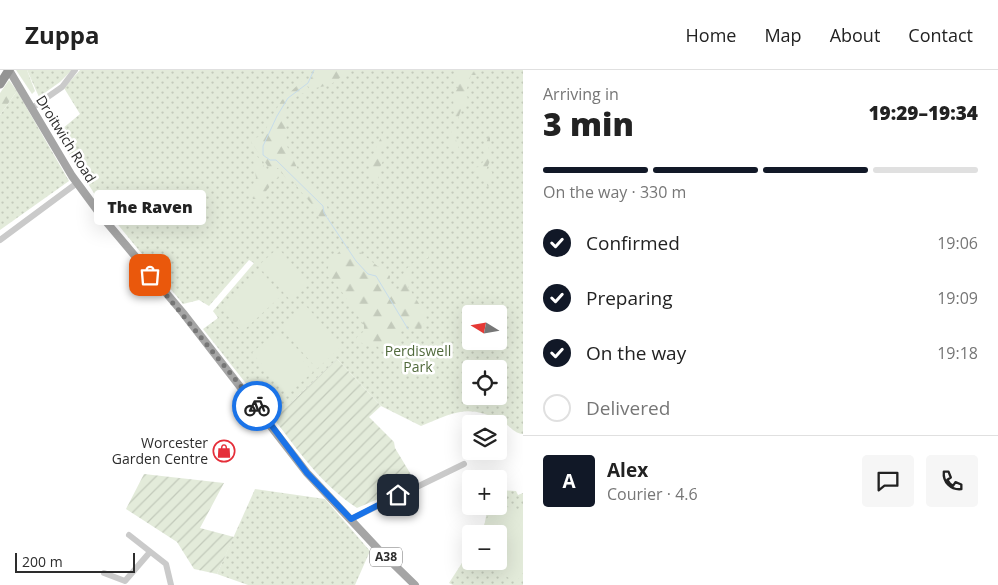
<!DOCTYPE html>
<meta charset="utf-8">
<style>
:root{--surface:#fff;--page:#f6f6f6;--text:#222;--muted:#767676;--line:#e0e0e0;--accent:#111827}
body{margin:0;font-family:"Open Sans",sans-serif;background:var(--page);color:var(--text);height:100vh;display:flex;flex-direction:column;font-size:19px;white-space:nowrap}
*{box-sizing:border-box;margin:0}
p{font-size:16px;color:var(--muted)}
.icon{flex:none;width:28px;height:28px;fill:none;stroke:currentColor;stroke-width:2;stroke-linecap:round;stroke-linejoin:round}
.map{position:relative;flex:1;overflow:hidden}
.drawer{display:flex;flex-direction:column;background:var(--surface);width:475px}
.drawer>*{flex:none}
.needle{width:32px;rotate:281deg}
.controls{position:absolute;left:462px;top:235px;display:grid;gap:10px}
.controls a{display:grid;place-items:center;width:45px;height:45px;border-radius:5px;background:var(--surface);box-shadow:0 5px 20px #0002;font-size:25px}
.scale{position:absolute;left:15px;bottom:12px;width:120px;box-sizing:border-box;padding-left:5px;border:2px solid #2d2d2d;border-top:0;font-size:14px;line-height:18px;white-space:nowrap;color:#2d2d2d;-webkit-text-stroke:4px #fff;paint-order:stroke}
.pin{position:absolute;display:grid;place-items:center;width:42px;height:42px;color:#fff;margin:-21px;border-radius:10px;box-shadow:0 2px 8px #0006}
.courier{position:absolute;display:grid;place-items:center;width:50px;height:50px;margin:-25px;border:4px solid #1a73e8;border-radius:50%;background:#fff;color:#222;box-shadow:0 1px 6px #0007}
.bubble{position:absolute;height:35px;border-radius:5px;background:var(--surface);box-shadow:0 5px 20px #0002;font-size:16px;font-weight:800;line-height:35px;text-align:center}
.headline em{font-style:normal;font-weight:800}
.headline div{display:flex;flex-direction:column-reverse}
.headline{display:flex;align-items:center;justify-content:space-between;height:85px;padding:0 20px}
h1{font-size:32px;font-weight:800;line-height:38px}
.bar{display:grid;grid-template-columns:repeat(4,1fr);gap:8px 5px;align-content:center;height:60px;padding:0 20px}
.bar i{height:6px;border-radius:4px;background:var(--line)}
.bar .on{background:var(--accent)}
.bar p{grid-column:span 4}
.line{display:flex;align-items:center;gap:12px;padding:0 20px;border-top:1px solid var(--line)}
.line div{flex:1}
.round{display:grid;place-items:center;flex:none;width:52px;height:52px;border-radius:5px;background:var(--page)}
ol{padding:0 20px;list-style:none}
li{display:flex;align-items:center;gap:15px;height:55px}
li p{margin-inline-start:auto}
li .icon{padding:5px;border-radius:50%;background:var(--accent);color:#fff;stroke-width:4}
li:last-child{color:var(--muted)}
li i{width:28px;height:28px;border:2px solid var(--line);border-radius:50%}
header{display:flex;align-items:center;gap:30px;box-sizing:border-box;height:70px;padding:0 25px;background:var(--surface);border-bottom:1px solid var(--line)}
header strong{font-size:24px}
nav{display:flex;gap:28px;margin-inline-start:auto;font-size:18px}
main{display:flex;flex:1;min-height:0}
.map>svg:first-child{display:block}
</style>
<header>
<strong>Zuppa</strong>
<nav><a>Home</a><a>Map</a><a>About</a><a>Contact</a></nav>
</header>
<main>
<div class="map">
<svg width="523" height="515" viewBox="0 0 523 515">
<defs>
<pattern id="grass-dots" width="8" height="8" patternUnits="userSpaceOnUse" patternTransform="scale(1.25)"><rect width="8" height="8" fill="#e3ebda"/><path d="M2 2h.1M6 6h.1" fill="none" stroke="#c3cabb" stroke-width="1.8" stroke-linecap="round"/></pattern>
<pattern id="forest-firs" width="22" height="20" patternUnits="userSpaceOnUse" patternTransform="scale(1.25)"><rect width="22" height="20" fill="#e3ebda"/><path d="M5 1l3.5 6h-7zM16 11l3.5 6h-7z" fill="#c3cabb"/></pattern>
<pattern id="garden-furrows" width="10" height="10" patternUnits="userSpaceOnUse" patternTransform="scale(1.25)"><rect width="10" height="10" fill="#e3ebda"/><path d="M-1 1l2-2M0 10L10 0M9 11l2-2" fill="none" stroke="#c3cabb"/></pattern>
</defs>
<rect width="100%" height="100%" fill="#fff"/>
<!-- grass -->
<g fill="url(#grass-dots)" fill-rule="evenodd">
<path d="M27 0H72L60 12 39 27Z"/>
<path d="M80 0H523V364C514 363 511 357 503 352 468 333 455 342 421 356L381 336 337 289 274 349 203 259 218 248 213 241 254 193 249 190 209 236 199 230 183 234 101 134 56 64 80 44 64 18ZM471 244H499V271H471ZM471 299H499V326H471Z"/>
<path d="M17 21 69 111 0 160V45Z"/>
<path d="M255 419 325 429 370 481 355 515H248L217 504Z"/>
<path d="M499 420 516 421 518 425 523 423V515H453L449 513 471 479V491H499V464H480L484 457 488 436H499Z"/>
</g>
<!-- forest -->
<g fill="url(#forest-firs)">
<path d="M16 0H27L35 21 32 24Z"/>
<path d="M316 0H344V5L330 15 311 19 308 13Z"/>
<path d="M462 0H475L477 5H471L465 25 468 28C459 40 458 51 454 64L459 79 456 82 447 76C449 66 454 58 455 48 456 36 449 29 458 18L453 10Z"/>
<path d="M9 10 17 21 0 45V23Z"/>
<path d="M303 10 311 22 300 24 291 31 285 40 287 76 300 104 326 133 330 147 325 150 318 147 319 141C308 131 299 120 291 108L287 110 279 98H277L278 108H272L270 116 260 129H253L249 122 256 108 252 82 261 90 266 101 269 98 251 72 255 68 264 65 269 51 282 30Z"/>
<path d="M384 61 385 71 380 83 384 89 378 101 379 116C361 100 376 79 384 61Z"/>
<path d="M490 63V73L487 84 491 89 485 102H492L493 108 488 117 485 110 469 98 479 97 486 88 483 81Z"/>
<path d="M342 179H356L390 206 389 215 400 221V210L405 200 425 183 428 184V188C411 189 413 203 407 215L425 243 427 250 422 255 421 261 411 257 406 251 400 264 398 280 383 282 377 276 364 275 356 268 364 261V255C352 239 342 217 326 205L330 191Z"/>
</g>
<!-- garden -->
<g fill="url(#garden-furrows)">
<path d="M337 289 381 336 369 347 394 372 395 378 416 413 357 438C322 415 299 382 274 349Z"/>
<path d="M144 404 224 413 200 458 234 467 217 504 194 499 177 472 126 439Z"/>
</g>
<!-- pitch -->
<g fill="#e3ebda">
<path d="M278 178 310 214 291 231 259 195Z"/>
<path d="M260 200 282 225 242 262 220 237Z"/>
<path d="M306 236 342 276 317 299 281 258Z"/>
<path d="M277 261 313 302 288 324 252 283Z"/>
<path d="M508 437 523 441V503L518 509 512 510 482 491H499V464H480C489 447 485 441 508 437Z"/>
</g>
<g fill="none" stroke-linecap="round" stroke-linejoin="round">
<!-- stream -->
<path stroke="#c6dceb" stroke-width="1" d="M314 0 308 13 288 28 277 46 263 76V85L270 90H276L323 136 324 143 356 191 368 204 376 206 408 259"/>
<!-- minor -->
<g stroke="#cacaca" stroke-width="6">
<path d="M32 38 62 17 75 0"/>
<path d="M0 170 77 113"/>
<path d="M351 449 464 394"/>
<path d="M129 465 166 494 171 515"/>
<path d="M104 503 125 511 150 482"/>
</g>
<!-- major -->
<path stroke="#a5a5a5" stroke-width="8" d="M9 0 72 106 103 148 183 243 307 403 378 479 415 515"/>
<!-- highway -->
<path stroke="#949494" stroke-width="9" d="M0 14 9 0"/>
</g>
<g fill="none" stroke-linecap="round" stroke-linejoin="round">
<!-- done -->
<path stroke="#767676" stroke-width="5" stroke-dasharray="0 9" d="M150 205 257 336"/>
<!-- route -->
<path stroke="#1a73e8" stroke-width="6" d="M257 336 307 403 351 449 398 425"/>
</g>
<!-- icons -->
<defs>
<g id="shop-ring" transform="scale(1.125)"><circle r="9.5" fill="#fff" stroke="#e52e39" stroke-width="1.5"/><path d="M-5-2.5h2.3a2.7 3.5 0 0 1 5.4 0H5L5.5 6h-11ZM-1.5-2.5h3a1.5 2.3 0 0 0-3 0Z" fill="#e52e39"/></g>
</defs>
<g fill-rule="evenodd">
<use href="#shop-ring" x="224" y="381"/>
</g>
<g text-anchor="middle" stroke-width="5" stroke-linejoin="round" paint-order="stroke">
<!-- shield labels -->
<rect fill="#fff" stroke="#6c6c6c" stroke-width="1" x="370" y="477.5" width="32" height="19" rx="4"/>
<g font-size="12" font-weight="bold" fill="#2d2d2d">
<text x="386" y="491">A38</text>
</g>
<!-- street labels -->
<g font-size="14" fill="#2d2d2d" stroke="#fff">
<text transform="translate(66 69) rotate(58)" y="5">Droitwich Road</text>
</g>
<!-- park labels -->
<g font-size="14" fill="#50693b" stroke="#fff">
<text x="418" y="286">Perdiswell<tspan x="418" dy="16">Park</tspan></text>
</g>
<!-- poi labels -->
<g font-size="14" fill="#2d2d2d" stroke="#fff" text-anchor="end">
<text x="208" y="378">Worcester<tspan x="208" dy="16">Garden Centre</tspan></text>
</g>
</g>
</svg>
<div class="controls">
<a><svg class="needle" viewBox="-14 -14 28 28"><path d="M0-13l5 13h-10z" fill="#e53935"/><path d="M0 13l5-13h-10z" fill="#767676"/></svg></a>
<a><svg class="icon" aria-label="locate" viewBox="0 0 24 24"><circle cx="12" cy="12" r="6"/><path d="M12 2v4M12 18v4M2 12h4M18 12h4"/></svg></a>
<a><svg class="icon" aria-label="layers" viewBox="0 0 24 24"><path d="M12 4l9 5-9 5-9-5zM3 14l9 5 9-5"/></svg></a>
<a>+</a>
<a>−</a>
</div>
<div class="scale">200 m</div>
<div class="pin" style="left:150px;top:205px;background:#ea580c"><svg class="icon" aria-label="bag" viewBox="0 0 24 24"><path d="M5 8h14l-1 12H6zM9 8a3 3 0 0 1 6 0"/></svg></div>
<div class="pin" style="left:398px;top:425px;background:#1f2937"><svg class="icon" aria-label="home" viewBox="0 0 24 24"><path d="M3 11l9-7 9 7M6 9v11h12V9"/></svg></div>
<div class="courier" style="left:257px;top:336px"><svg class="icon" aria-label="bike" viewBox="0 0 24 24"><circle cx="6" cy="16" r="4"/><circle cx="18" cy="16" r="4"/><path d="M6 16l4-8h5l3 8M10 8l3 8H6M13 5h3"/></svg></div>
<div class="bubble" style="left:94px;top:120px;width:112px">The Raven</div>
</div>
<section class="drawer">
<div class="headline"><div><h1>3 min</h1><p>Arriving in</p></div><em>19:29–19:34</em></div>
<div class="bar"><i class="on"></i><i class="on"></i><i class="on"></i><i></i><p>On the way · 330 m</p></div>
<ol>
<li><svg class="icon" aria-label="check" viewBox="0 0 24 24"><path d="M5 12l5 5 9-10"/></svg>Confirmed<p>19:06</p></li>
<li><svg class="icon" aria-label="check" viewBox="0 0 24 24"><path d="M5 12l5 5 9-10"/></svg>Preparing<p>19:09</p></li>
<li><svg class="icon" aria-label="check" viewBox="0 0 24 24"><path d="M5 12l5 5 9-10"/></svg>On the way<p>19:18</p></li>
<li><i></i>Delivered</li>
</ol>
<div class="line" style="height:90px"><b class="round" style="background:var(--accent);color:#fff">A</b><div><b>Alex</b><p>Courier · 4.6</p></div><a class="round"><svg class="icon" aria-label="chat" viewBox="0 0 24 24"><path d="M4 5h16v11H9l-5 4z"/></svg></a><a class="round"><svg class="icon" aria-label="phone" viewBox="0 0 24 24"><path d="M5 4h4l2 5-3 2q2 4 5 5l2-3 5 2v4C11 20 4 13 5 4z"/></svg></a></div>
</section>
</main>
